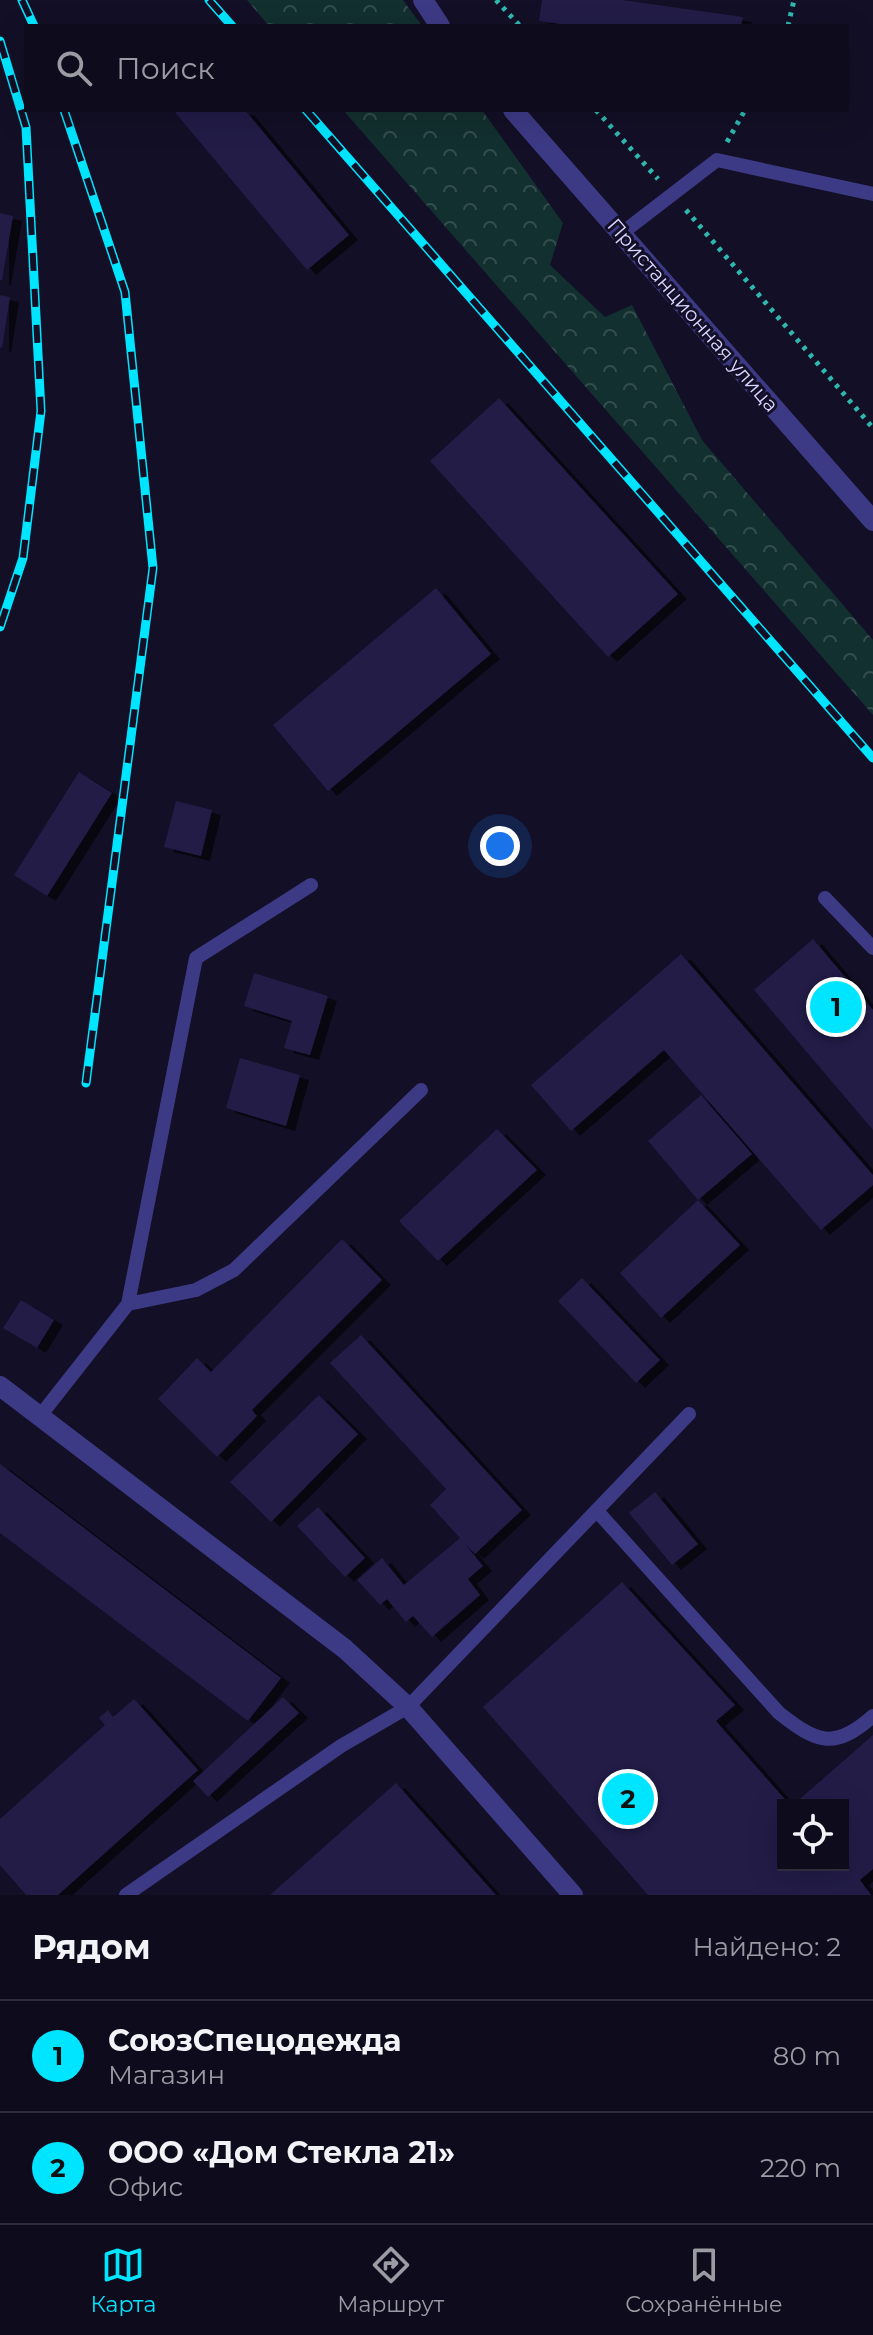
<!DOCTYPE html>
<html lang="ru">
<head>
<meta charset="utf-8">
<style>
  body { margin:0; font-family:Montserrat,sans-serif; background:#1c1929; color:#f1f3f6 }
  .controls { position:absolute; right:24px; bottom:24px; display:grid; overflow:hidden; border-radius:0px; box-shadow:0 8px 32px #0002 }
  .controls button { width:72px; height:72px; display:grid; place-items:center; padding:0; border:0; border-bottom:2px solid #2e2b3b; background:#0e0b1c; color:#f1f3f6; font:40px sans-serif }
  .you { position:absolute; left:500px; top:846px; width:28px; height:28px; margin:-20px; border:6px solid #fff; border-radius:50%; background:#1a73e8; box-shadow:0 0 0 12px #1a73e833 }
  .badge { display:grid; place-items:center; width:52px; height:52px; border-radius:50%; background:#00e5ff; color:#111; font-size:26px; font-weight:700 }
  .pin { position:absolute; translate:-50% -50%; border:4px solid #fff; box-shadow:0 2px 8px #0006 }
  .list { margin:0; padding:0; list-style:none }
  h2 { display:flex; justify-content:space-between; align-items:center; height:104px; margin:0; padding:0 32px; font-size:34px }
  h2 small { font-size:26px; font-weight:400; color:#9b9ba3 }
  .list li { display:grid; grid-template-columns:52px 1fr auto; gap:24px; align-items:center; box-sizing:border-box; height:112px; padding:0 32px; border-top:2px solid #2e2b3b }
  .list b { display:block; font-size:30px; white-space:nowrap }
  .list p { margin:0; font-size:26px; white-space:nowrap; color:#9b9ba3 }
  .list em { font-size:26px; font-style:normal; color:#9b9ba3 }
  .icon { flex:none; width:44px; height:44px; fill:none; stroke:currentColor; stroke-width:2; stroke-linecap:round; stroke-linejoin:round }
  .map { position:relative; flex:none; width:873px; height:1895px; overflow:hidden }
  .search { position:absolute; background:#0e0b1c; box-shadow:0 8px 32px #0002; left:24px; right:24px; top:24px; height:88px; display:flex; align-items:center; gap:20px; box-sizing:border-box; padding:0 28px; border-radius:0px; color:#9b9ba3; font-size:30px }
  .sheet { height:328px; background:#0e0b1c }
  nav { display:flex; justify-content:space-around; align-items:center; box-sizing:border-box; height:112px; border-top:2px solid #2e2b3b; background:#0e0b1c; font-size:22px; color:#9b9ba3 }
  nav a { display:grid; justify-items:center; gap:4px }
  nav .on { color:#00e5ff }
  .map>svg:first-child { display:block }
  .forest { fill:url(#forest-crowns) }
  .building { fill:#241b47; filter:url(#shadow) }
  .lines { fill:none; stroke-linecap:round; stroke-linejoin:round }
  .path { stroke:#2fb8b0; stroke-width:5; stroke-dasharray:4 6; stroke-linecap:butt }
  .service { stroke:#3d3a85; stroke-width:14 }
  .minor { stroke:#3d3a85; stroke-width:20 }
  .rail-casing { stroke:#00e5ff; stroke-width:9 }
  .rail { stroke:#130f26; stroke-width:6; stroke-dasharray:18; stroke-linecap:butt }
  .labels { text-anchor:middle; stroke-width:6; stroke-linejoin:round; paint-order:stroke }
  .street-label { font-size:20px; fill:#d9d4ff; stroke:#130f26 }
</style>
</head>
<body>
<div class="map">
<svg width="873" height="1895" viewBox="0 0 873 1895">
  <defs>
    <pattern id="forest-crowns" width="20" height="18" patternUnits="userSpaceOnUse" patternTransform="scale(2)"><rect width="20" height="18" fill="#12302f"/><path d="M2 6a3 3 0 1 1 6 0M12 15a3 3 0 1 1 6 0" fill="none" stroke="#344d4e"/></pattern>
    <filter id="shadow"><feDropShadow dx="9" dy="5" stdDeviation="0" flood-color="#0009"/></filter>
  </defs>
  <rect width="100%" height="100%" fill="#130f26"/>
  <path class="forest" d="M247,0H403L422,26H269Z
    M343,110H482L563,223L550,265L605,317L632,305L702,440L873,640V715Z"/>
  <path class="building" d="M542,0H622L743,17L741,26H575L539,21Z
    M173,110H245L349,235L307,270Z
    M0,213L13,216L2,280H0Z
    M0,295L10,297L2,348L0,347Z
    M499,398L678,594L608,657L430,461Z
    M436,588L491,654L328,791L273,725Z
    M79,772L112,793L47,896L14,875Z
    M176,801L212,810L201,856L164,847Z
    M813,939L873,1010V1130L754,990Z
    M681,954L873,1175V1185L821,1230L664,1050L571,1131L531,1085Z
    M254,973L328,996L310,1055L284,1048L292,1021L244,1006Z
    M240,1058L300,1075L286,1126L226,1108Z
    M701,1095L752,1154L698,1200L648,1141Z
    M497,1129L537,1170L438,1261L399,1221Z
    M698,1200L740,1245L661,1318L620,1273Z
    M342,1239L382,1280L252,1410L257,1416L217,1457L158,1399L197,1358L211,1372Z
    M582,1278L660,1360L636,1383L558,1301Z
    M21,1300L54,1320L37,1348L3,1328Z
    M361,1335L522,1510L475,1554L465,1544L483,1566L468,1579L480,1595L432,1637L413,1616L406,1622L387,1599L380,1605L357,1580L382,1558L404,1585L460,1538L430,1505L446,1489L330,1363Z
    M319,1395L358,1434L271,1522L230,1482Z
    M0,1464L281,1678L248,1721L0,1533Z
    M655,1492L698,1544L672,1565L629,1513Z
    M318,1507L365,1558L345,1577L297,1526Z
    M622,1582L735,1705L716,1721L790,1805H783V1865H843V1805H793L873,1735V1869L860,1880L871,1895H648L483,1707Z
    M283,1697L299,1713L208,1797L193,1781Z
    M134,1699L198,1770L58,1895H26L0,1865V1819L105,1725L99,1718L108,1710L113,1717Z
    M396,1783L496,1895H270Z"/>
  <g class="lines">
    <path class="path" d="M496,0L520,26
      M788,26L794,0
      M596,110L658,179
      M727,142L745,110
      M686,210L873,428"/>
    <path class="service" d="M622,233L717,160L873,194
      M825,898L873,948
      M128,1304L196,1290L234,1270L421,1090
      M40,1416L128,1304L196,958L311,885
      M597,1511L779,1713C816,1742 834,1751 873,1716
      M126,1895L341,1746L408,1707L689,1414"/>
    <path class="minor" d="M423,0L440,26
      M513,110L873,521
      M0,1386L345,1649L408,1707L573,1895"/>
    <g class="rail-casing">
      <path id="rail" d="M22,0L34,26
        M209,0L232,26
        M0,41L26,127L41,411L23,558L0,627
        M64,110L125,292L153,568L86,1083
        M306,110L873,758"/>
    </g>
    <use href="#rail" class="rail"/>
  </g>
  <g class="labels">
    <g class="street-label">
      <text transform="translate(693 315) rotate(49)" y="7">Пристанционная улица</text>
    </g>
  </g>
</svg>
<div class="controls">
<button><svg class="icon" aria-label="locate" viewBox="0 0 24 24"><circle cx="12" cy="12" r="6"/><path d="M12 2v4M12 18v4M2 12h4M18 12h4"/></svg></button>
</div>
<div class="you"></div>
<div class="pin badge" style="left:836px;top:1007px">1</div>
<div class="pin badge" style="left:628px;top:1799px">2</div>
<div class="search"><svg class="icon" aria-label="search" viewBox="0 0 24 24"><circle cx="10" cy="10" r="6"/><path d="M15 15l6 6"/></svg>Поиск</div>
</div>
<section class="sheet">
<h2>Рядом<small>Найдено: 2</small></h2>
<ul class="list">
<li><span class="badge">1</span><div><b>СоюзСпецодежда</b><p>Магазин</p></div><em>80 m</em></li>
<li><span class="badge">2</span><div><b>ООО «Дом Стекла 21»</b><p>Офис</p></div><em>220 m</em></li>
</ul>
</section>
<nav>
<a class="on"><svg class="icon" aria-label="map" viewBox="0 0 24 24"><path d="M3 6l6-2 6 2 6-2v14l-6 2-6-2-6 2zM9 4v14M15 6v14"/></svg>Карта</a>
<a><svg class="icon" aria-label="directions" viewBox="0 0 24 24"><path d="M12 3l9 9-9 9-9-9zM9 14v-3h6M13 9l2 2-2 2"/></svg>Маршрут</a>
<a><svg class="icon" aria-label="saved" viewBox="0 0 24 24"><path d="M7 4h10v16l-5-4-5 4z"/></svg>Сохранённые</a>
</nav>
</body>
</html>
